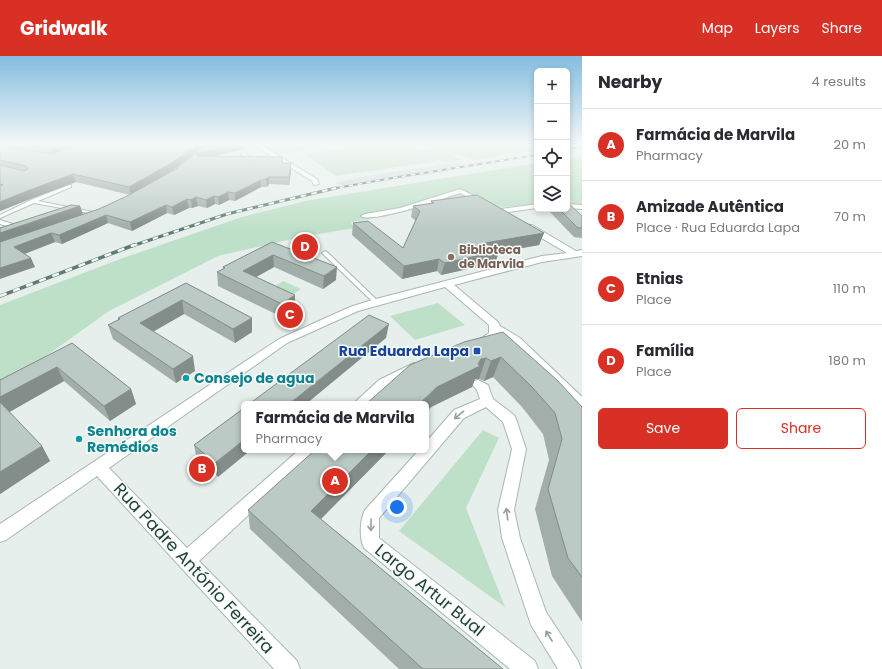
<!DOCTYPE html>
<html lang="en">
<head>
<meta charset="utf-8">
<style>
  body { margin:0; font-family:Poppins,sans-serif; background:#f2f2f3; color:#2b2b33 }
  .controls { position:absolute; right:12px; top:12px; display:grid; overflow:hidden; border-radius:6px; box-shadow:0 2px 6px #0003 }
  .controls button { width:36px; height:36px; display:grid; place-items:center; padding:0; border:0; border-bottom:1px solid #e1e1e2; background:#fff; color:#2b2b33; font:20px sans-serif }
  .you { position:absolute; left:397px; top:451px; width:14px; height:14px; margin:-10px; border:3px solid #fff; border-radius:50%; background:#1a73e8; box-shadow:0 0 0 6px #1a73e833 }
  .badge { display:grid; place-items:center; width:26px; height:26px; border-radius:50%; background:#d93025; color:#fff; font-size:13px; font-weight:700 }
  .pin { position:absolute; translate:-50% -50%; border:2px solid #fff; box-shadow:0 1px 4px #0006 }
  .popup { position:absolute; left:241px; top:345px; width:188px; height:52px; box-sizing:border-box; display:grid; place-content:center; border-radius:6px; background:#fff; filter:drop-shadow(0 1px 3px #0005); font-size:13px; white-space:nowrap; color:#7c7c81 }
  .popup b { font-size:15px; color:#2b2b33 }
  .popup::after { content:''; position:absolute; left:50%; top:100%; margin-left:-8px; border:8px solid transparent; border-top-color:#fff }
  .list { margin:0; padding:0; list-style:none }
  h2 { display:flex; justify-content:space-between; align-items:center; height:52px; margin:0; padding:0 16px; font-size:17px }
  h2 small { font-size:13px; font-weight:400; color:#7c7c81 }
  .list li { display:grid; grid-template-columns:26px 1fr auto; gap:12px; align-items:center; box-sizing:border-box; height:72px; padding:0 16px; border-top:1px solid #e1e1e2 }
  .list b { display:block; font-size:15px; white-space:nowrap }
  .list p { margin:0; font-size:13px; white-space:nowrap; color:#7c7c81 }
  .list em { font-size:13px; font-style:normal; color:#7c7c81 }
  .actions { display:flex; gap:8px; padding:12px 16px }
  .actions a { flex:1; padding:9px 0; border:1px solid #d93025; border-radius:6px; text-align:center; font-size:14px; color:#d93025 }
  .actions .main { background:#d93025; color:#fff }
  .icon { flex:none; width:22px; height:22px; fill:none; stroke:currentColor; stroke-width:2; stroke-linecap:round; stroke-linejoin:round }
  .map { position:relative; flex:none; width:582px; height:613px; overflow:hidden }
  header { display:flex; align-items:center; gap:24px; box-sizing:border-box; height:56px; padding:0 20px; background:#d93025; color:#fff }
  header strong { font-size:19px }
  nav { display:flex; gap:22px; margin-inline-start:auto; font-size:14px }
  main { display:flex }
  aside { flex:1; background:#fff }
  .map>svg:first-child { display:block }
  .built { fill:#d4dfda }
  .green { fill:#bfe0c8 }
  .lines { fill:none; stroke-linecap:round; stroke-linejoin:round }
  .lane-casing { stroke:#a8b8b2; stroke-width:2 }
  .street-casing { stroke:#a8b8b2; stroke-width:2 }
  .lane { fill:#fff; fill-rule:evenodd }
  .street { fill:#fff; fill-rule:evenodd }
  .rail-far2-casing { stroke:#5f7d75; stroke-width:2 }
  .rail-far1-casing { stroke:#5f7d75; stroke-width:3 }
  .rail-casing { stroke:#5f7d75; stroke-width:3.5 }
  .rail-far2 { stroke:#f7fbf9; stroke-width:1.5; stroke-dasharray:4.5; stroke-linecap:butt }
  .rail-far1 { stroke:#f7fbf9; stroke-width:2; stroke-dasharray:5.5; stroke-linecap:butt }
  .rail { stroke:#f7fbf9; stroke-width:2.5; stroke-dasharray:7; stroke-linecap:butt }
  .wall { fill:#a1aea9; fill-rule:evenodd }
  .shaded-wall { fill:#838d89 }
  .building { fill:#bbcac4; stroke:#838d89 }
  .oneway { stroke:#92a09c }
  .education-dot { fill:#8d6e63; stroke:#f7fbf9; stroke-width:1.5 }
  .transit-dot { fill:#1a4fb4; stroke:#f7fbf9; stroke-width:1.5 }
  .culture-dot { fill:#0f9aa8; stroke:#f7fbf9; stroke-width:1.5 }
  .labels { text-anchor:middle; stroke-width:3; stroke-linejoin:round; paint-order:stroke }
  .far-education-label { font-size:12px; font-weight:bold; fill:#785e54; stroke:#f7fbf9; text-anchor:start }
  .transit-label { font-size:14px; font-weight:bold; fill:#164399; stroke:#f7fbf9; text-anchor:end }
  .culture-label { font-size:14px; font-weight:bold; fill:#0d838f; stroke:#f7fbf9; text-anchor:start }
  .near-street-label { font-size:17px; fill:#24423a; stroke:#f7fbf9 }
</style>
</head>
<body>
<header>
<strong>Gridwalk</strong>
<nav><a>Map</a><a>Layers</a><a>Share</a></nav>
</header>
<main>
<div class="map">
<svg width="582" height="613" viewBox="0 0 582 613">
  <rect width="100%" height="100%" fill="#e6efeb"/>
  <path class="built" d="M458,106L464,109L451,111L456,114L345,131L336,127L361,121Z"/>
  <path class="green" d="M265,88H326L316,89L294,97L284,95L274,98L261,89Z
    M381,88H402L438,105L336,120L304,98Z
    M419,88H537V95L515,98L512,97L477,104L439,93L462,104L444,107L419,95L435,92Z
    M582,100V149H567V102Z
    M537,107V148L501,151L462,143L387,160L351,166L354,172L296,182L218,200L109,255L0,333V249L123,202L242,161L305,145Z
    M283,225L301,233L292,239L274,231Z
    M438,247L465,269L415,284L390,260Z
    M483,374L499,382L466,452L505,551L399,475Z"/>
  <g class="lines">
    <g class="lane-casing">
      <path id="lane" d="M242,96C256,103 256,106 272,97L275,98C261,109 254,107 241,98Z
        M69,129H71V131L38,145L98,157H100V159L34,147L0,162V159L31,144Z
        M0,164L22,171L23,172L20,174L0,168Z
        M325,195L327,196L378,245V247H374L323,198L322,197Z"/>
    </g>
    <g class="street-casing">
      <path id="street" d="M253,88H259L317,123L319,128L314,129L312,125Z
        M460,133L489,147L485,149L483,148L460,137C445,142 371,168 361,160L365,158L400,152Z
        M537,148V152L501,157L497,155L501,153Z
        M567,148L582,149V153L567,152Z
        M526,169H532L576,195L582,194V200L542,206L454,229L498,266L500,270L520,282L582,341V354L577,352L512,286L499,279C494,286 486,291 478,288L476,286L489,277V269L445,231L358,255L287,287L109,412L187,492L299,394H316L314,398L199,505L297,605L300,613H274L97,420L6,484L0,486V468L279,283L350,251L372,244L542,200L567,197L526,173Z
        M414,307L418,308L420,311L418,314L387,330L368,348H353L379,324Z
        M478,324L488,329L493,343L514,359L516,363L526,393L514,454L520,482L546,556L578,605L581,613H558L531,569L502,482L498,454L512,393L503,366L486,351L464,362L379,462V482L535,605L538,613H510L364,492C359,482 360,464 365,454L419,394H426V386L454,354L480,343L477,334L472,328L474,325Z"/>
    </g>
    <use href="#lane" class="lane"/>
    <use href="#street" class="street"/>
    <g class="rail-far2-casing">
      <path id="rail-far2" d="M567,93L582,91
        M331,133L398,121L537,99"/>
    </g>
    <g class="rail-far1-casing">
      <path id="rail-far1" d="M132,190L227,158L336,132"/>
    </g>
    <g class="rail-casing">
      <path id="rail" d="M0,240L134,189"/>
    </g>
    <use href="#rail-far2" class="rail-far2"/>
    <use href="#rail-far1" class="rail-far1"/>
    <use href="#rail" class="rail"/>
  </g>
  <path class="wall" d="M0,88H244L245,93L212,100L282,101L283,107L291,115L289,129L269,128L267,131H261L235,145L229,144L219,149L215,148L207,152L198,150L192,152H189L174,159L167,157L132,175L108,167L62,188L55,186L25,198L35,211L0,172L80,150L83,158L99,153L130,139L76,126L30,143L0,155V90L52,98L0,90ZM200,94L176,113L173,114L198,95Z
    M431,145L544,177L539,189L499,196L495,207L441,219L437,215L402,223L352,179L353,167L403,192L416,165L411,161L413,150L431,148Z
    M549,153H567L582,160V182L574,181L548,154Z
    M272,186L336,224L323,233L274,211L256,221L295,239V252L282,261L218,230L217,216L223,213V211Z
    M186,227L252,262V276L235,287L184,258L153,275L195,315L176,327L113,283L108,269L118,264V262Z
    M503,276L582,351V566L552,520L535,453L549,404L543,378L522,351L493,321L484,325L479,323H475L472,331L431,351L426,356V348Z
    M72,287L131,333L136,348L110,365L64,325L9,356L42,390L50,405L0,438V324Z
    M244,352L218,421L197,404L194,389Z
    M389,394L321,463L503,613H399L250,473L248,454Z"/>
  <path class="shaded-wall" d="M63,88H85L53,98L51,92Z
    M197,88H231L198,95L171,116L131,139L129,131Z
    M238,88H244L245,93L198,104L197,97Z
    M291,107V115L289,129V121Z
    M73,118L76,126L30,143L0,155V146L27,135Z
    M269,121V128L267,131L266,123Z
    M261,124V131L235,145V137Z
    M228,136L229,144L219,149L218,141Z
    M214,140L215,148L207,152L206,144Z
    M196,141L198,150L192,152L191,144Z
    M187,143L189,152L174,159L172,151Z
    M166,149L167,157L132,175L130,166Z
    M80,150L83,159L0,187V177Z
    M106,159L108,167L62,188L59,179Z
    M51,177L55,186L18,200L14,191Z
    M544,177L539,189L499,196L495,207L441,219L445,207L485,187Z
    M273,199L274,211L244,228L243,215Z
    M31,202L35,211L0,223V212Z
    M439,203L437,215L402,223L404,210Z
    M337,211L336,224L323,233L324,220Z
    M295,239V252L282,261V248Z
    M182,244L184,258L144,281L140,267Z
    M252,262V276L235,287L233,273Z
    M389,268L386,282L306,348H289Z
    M193,300L195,315L176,327L173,313Z
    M501,301L493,321L484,325L491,305Z
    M486,302L479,323H475L472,331L431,351L426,356V348H419L437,331L478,308L481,303Z
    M57,311L64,325L6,358L0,348V341Z
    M131,333L136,348L110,365L104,350Z
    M244,384V394H251L218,421L215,407Z
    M42,390L50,405L0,438V416Z
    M372,394H389L310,474L311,455Z"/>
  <path class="building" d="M26,88H63L51,92Z
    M81,88H198L170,108L129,131L73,118L27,135L0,146V130L3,129L0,128V109L24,115L28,113L26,110L0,104V90L51,98Z
    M222,88H238L197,97V100L282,101V107H291L289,121H269L266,123L261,124L235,137L228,136L218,141L214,140L206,144L196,141L191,144L187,143L172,151L166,149L130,166L106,159L59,179L51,177L14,191L31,202L0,212V186L99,153L127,140L176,113L202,92Z
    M477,139L544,177L485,187L499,195L445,207L439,203L404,210L353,167L368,165L403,192L420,155L413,150L434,147L431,145Z
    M567,146L582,160V172H578L559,153H567Z
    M71,149L80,150L0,177V172Z
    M272,186L337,211L324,220L273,199L243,215L295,239L282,248L217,216L225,212L223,211Z
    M186,227L252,262L233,273L182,244L140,267L193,300L173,313L108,269L120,263L118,262Z
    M369,259L389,268L289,348H249Z
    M503,276L557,324L582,351V521L568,502L548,433L562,383L555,357L532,331L501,301L491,305L486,302L481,303L478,308L480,310L437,331L419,348H366L410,309L464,286Z
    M72,287L131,333L104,350L57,311L0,341V324Z
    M0,346L42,390L0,416Z
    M244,352V384L215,407L194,389Z
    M315,394H372L311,455L503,613H423L248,454Z"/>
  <defs><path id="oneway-shaft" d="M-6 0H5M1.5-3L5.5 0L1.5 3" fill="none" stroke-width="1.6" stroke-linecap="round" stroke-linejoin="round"/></defs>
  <g class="oneway">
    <use href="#oneway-shaft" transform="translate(459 359) rotate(141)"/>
    <use href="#oneway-shaft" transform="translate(507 458) rotate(-97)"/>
    <use href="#oneway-shaft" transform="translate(371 469) rotate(91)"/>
    <use href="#oneway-shaft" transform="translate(549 580) rotate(-122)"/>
  </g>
  <linearGradient id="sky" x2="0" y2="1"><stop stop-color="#84bce0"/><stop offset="0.51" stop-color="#f4f8f6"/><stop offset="1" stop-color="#f4f8f6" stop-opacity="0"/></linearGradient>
  <rect width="582" height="173" fill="url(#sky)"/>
  <circle class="education-dot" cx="451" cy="201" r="4"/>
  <rect class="transit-dot" x="473" y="291" width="8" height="8" rx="2"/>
  <g class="culture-dot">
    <circle cx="186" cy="322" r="4"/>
    <circle cx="79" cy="383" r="4"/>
  </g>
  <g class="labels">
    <g class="far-education-label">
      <text x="459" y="198">Biblioteca<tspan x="459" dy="14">de Marvila</tspan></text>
    </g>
    <g class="transit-label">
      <text x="469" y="300">Rua Eduarda Lapa</text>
    </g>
    <g class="culture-label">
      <text x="194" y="327">Consejo de agua</text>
      <text x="87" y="380">Senhora dos<tspan x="87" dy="16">Remédios</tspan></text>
    </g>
    <g class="near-street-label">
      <text transform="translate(194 512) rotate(47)" y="6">Rua Padre António Ferreira</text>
      <text transform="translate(430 534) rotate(39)" y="6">Largo Artur Bual</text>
    </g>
  </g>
</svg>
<div class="controls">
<button>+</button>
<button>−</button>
<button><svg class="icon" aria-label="locate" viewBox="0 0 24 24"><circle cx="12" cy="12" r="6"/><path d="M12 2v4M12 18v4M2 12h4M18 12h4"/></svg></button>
<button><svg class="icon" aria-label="layers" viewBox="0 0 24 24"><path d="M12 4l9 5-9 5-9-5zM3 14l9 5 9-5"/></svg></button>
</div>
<div class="you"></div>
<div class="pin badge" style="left:335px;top:425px">A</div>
<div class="popup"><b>Farmácia de Marvila</b>Pharmacy</div>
<div class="pin badge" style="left:202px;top:413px">B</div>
<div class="pin badge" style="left:290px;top:259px">C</div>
<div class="pin badge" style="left:305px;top:191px">D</div>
</div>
<aside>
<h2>Nearby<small>4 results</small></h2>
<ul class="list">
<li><span class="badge">A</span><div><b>Farmácia de Marvila</b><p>Pharmacy</p></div><em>20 m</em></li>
<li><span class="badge">B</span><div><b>Amizade Autêntica</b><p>Place · Rua Eduarda Lapa</p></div><em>70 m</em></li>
<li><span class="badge">C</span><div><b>Etnias</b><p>Place</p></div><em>110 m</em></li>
<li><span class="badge">D</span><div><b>Família</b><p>Place</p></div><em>180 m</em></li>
</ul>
<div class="actions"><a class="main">Save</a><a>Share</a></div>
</aside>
</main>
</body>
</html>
